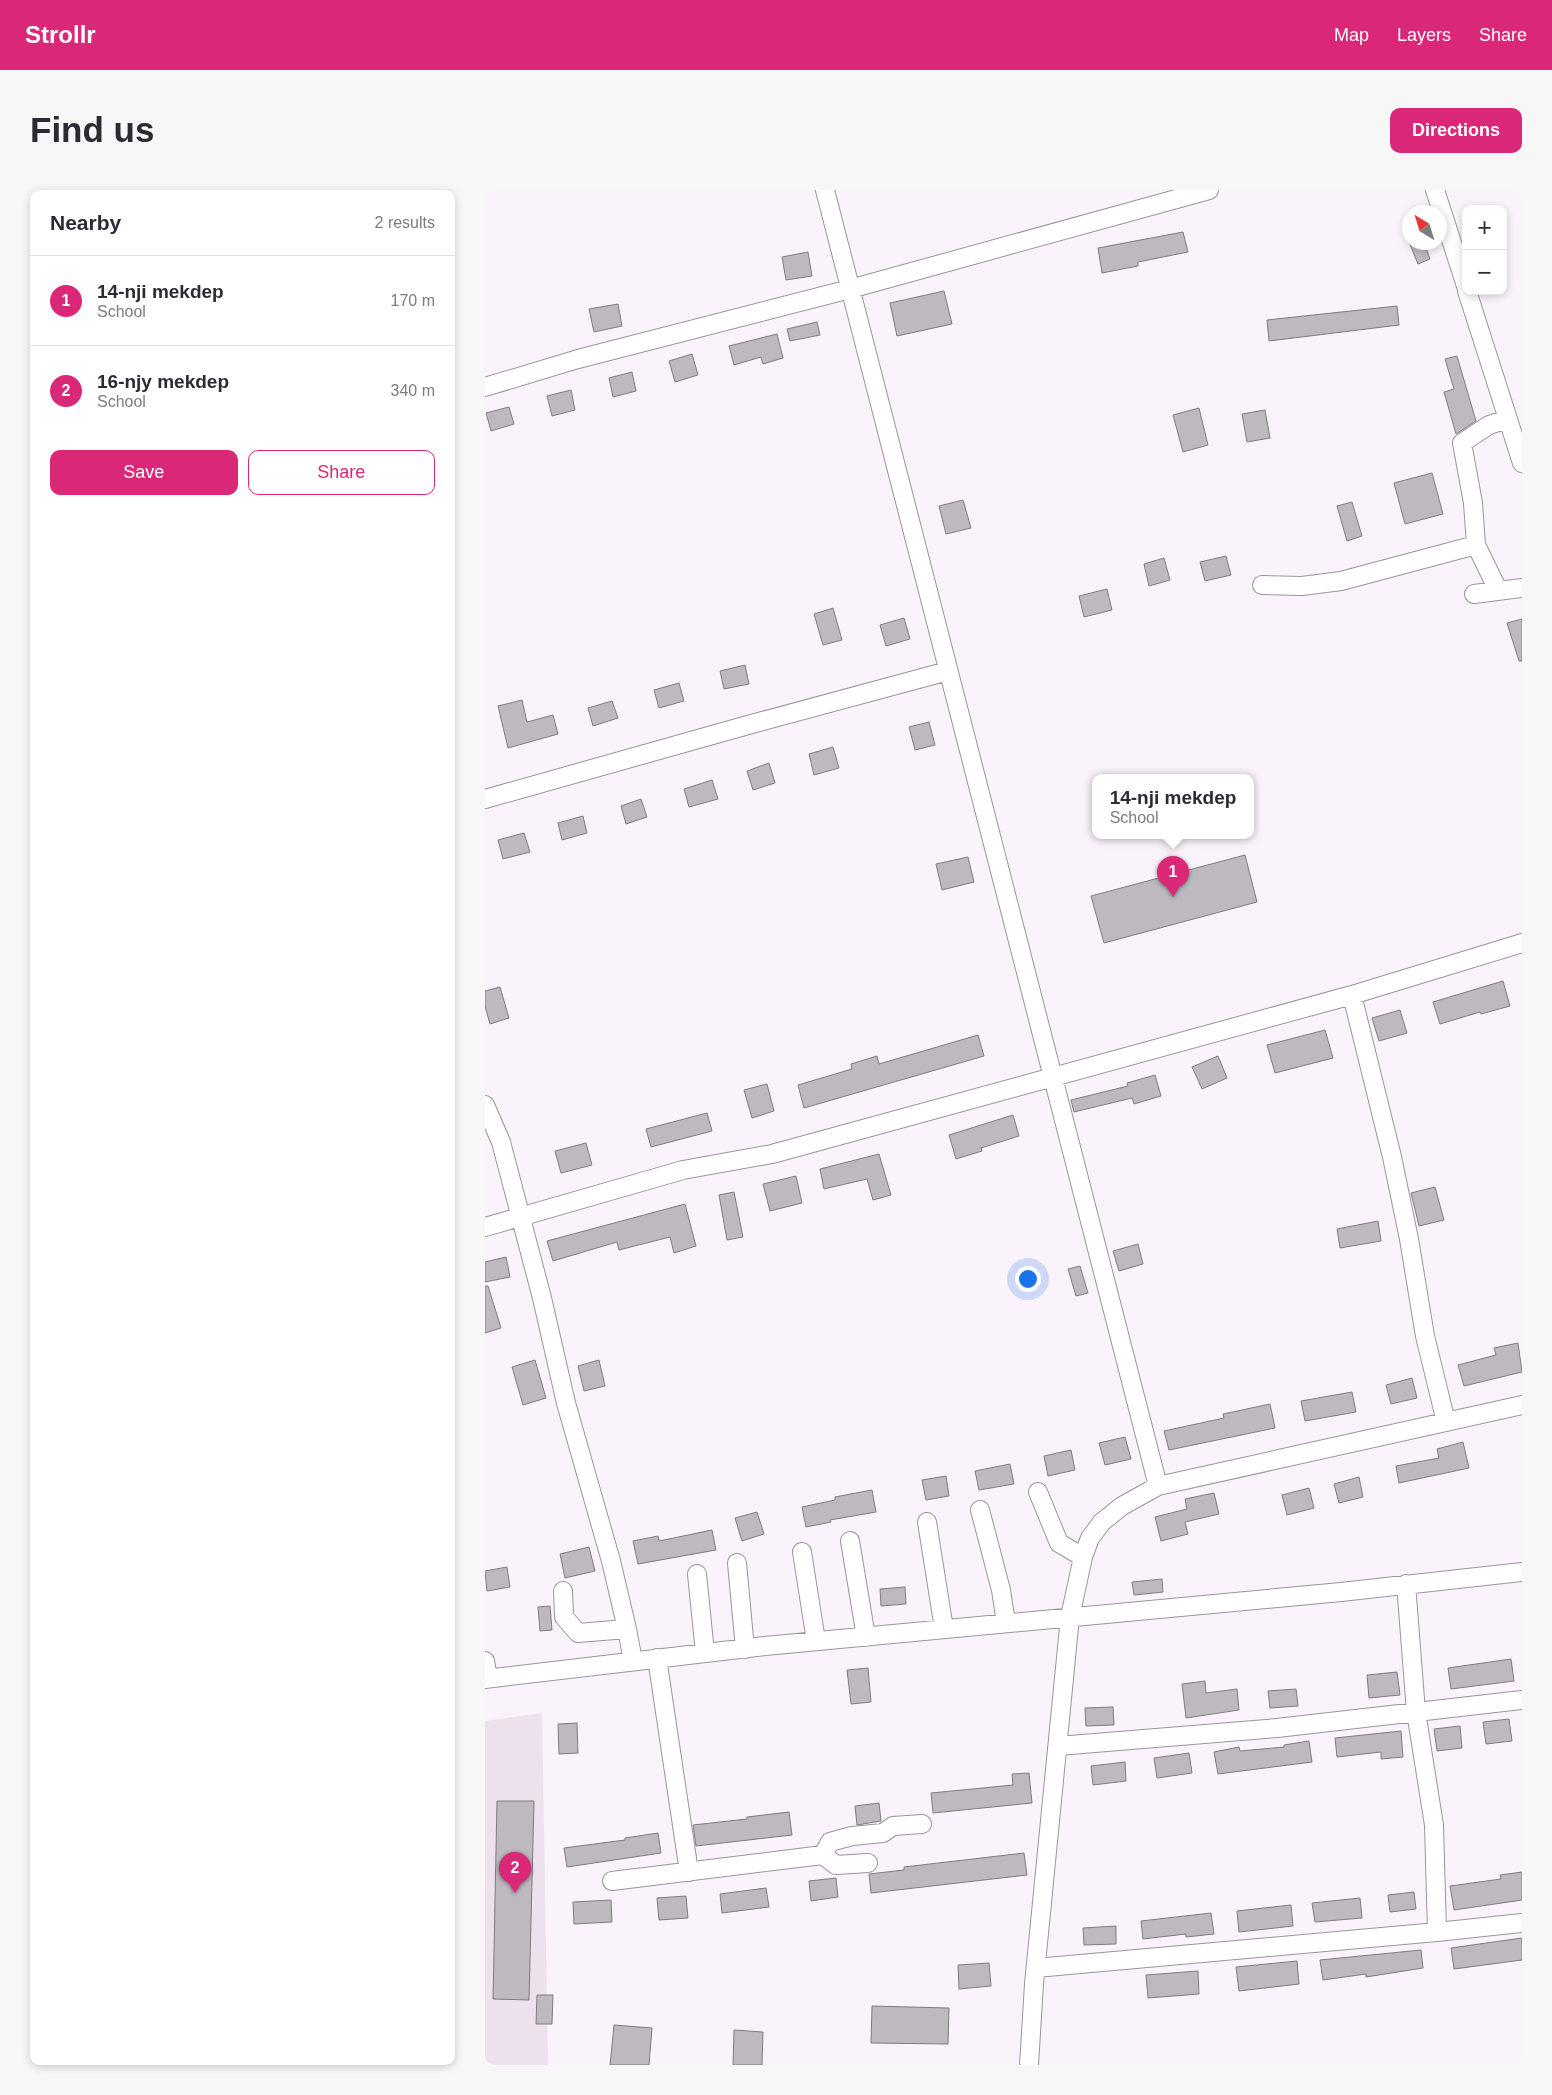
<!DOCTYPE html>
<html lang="en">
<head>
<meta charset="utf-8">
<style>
  body { margin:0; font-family:Helvetica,sans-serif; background:#f7f7f7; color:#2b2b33 }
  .controls { position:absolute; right:15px; top:15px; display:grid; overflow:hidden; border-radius:10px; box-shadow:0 2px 8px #0003 }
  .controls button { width:45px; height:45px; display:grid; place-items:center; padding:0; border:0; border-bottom:1px solid #e1e1e2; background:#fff; color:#2b2b33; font:25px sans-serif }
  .compass { position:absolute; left:917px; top:15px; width:45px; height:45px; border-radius:50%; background:#fff; box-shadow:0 2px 8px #0003; rotate:322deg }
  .you { position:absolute; left:542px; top:1088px; width:18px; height:18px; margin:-12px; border:4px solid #fff; border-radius:50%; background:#1a73e8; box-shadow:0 0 0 8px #1a73e833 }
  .badge { display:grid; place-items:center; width:32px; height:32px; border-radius:50%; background:#db2777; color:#fff; font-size:16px; font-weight:700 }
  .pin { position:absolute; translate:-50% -41px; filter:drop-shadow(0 1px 2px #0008) }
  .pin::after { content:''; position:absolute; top:26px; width:18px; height:15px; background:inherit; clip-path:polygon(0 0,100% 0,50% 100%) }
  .popup { position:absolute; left:607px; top:584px; width:162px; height:65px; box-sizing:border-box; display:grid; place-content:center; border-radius:10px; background:#fff; filter:drop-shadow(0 1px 4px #0005); font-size:16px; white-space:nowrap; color:#7c7c81 }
  .popup b { font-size:19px; color:#2b2b33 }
  .popup::after { content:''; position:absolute; left:50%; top:100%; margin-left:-10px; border:10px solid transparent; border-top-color:#fff }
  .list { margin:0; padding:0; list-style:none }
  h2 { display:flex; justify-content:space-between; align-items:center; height:65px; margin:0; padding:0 20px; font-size:21px }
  h2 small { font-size:16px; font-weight:400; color:#7c7c81 }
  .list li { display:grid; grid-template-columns:32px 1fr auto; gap:15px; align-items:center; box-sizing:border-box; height:90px; padding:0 20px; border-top:1px solid #e1e1e2 }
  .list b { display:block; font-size:19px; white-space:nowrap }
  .list p { margin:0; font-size:16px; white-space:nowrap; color:#7c7c81 }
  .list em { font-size:16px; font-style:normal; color:#7c7c81 }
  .actions { display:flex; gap:10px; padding:15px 20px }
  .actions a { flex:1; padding:11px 0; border:1px solid #db2777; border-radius:10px; text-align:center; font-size:18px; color:#db2777 }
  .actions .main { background:#db2777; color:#fff }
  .map { position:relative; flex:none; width:1037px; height:1875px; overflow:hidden; border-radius:10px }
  header { display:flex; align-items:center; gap:30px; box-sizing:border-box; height:70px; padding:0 25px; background:#db2777; color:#fff }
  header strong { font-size:24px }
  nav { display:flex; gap:28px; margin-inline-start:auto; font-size:18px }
  .intro { display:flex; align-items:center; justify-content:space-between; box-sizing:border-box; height:120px; padding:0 30px }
  h1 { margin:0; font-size:35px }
  .button { padding:12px 22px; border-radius:10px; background:#db2777; color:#fff; font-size:18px; font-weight:700 }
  main { display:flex; gap:30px; padding:0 30px }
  aside { flex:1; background:#fff; border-radius:10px; box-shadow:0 2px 8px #0003 }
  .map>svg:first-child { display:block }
  .built { fill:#ede1ee }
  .building { fill:#beb8bf; stroke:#807b81 }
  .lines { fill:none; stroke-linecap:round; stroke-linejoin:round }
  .minor-casing { stroke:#9a949b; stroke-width:20 }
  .minor { stroke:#fff; stroke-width:18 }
</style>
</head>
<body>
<header>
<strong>Strollr</strong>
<nav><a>Map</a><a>Layers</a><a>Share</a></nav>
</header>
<div class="intro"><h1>Find us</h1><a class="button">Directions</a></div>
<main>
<aside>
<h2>Nearby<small>2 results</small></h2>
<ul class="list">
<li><span class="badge">1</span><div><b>14-nji mekdep</b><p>School</p></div><em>170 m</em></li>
<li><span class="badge">2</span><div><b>16-njy mekdep</b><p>School</p></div><em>340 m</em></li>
</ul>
<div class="actions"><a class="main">Save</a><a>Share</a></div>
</aside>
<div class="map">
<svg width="1037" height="1875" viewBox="0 0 1037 1875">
  <rect width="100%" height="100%" fill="#faf3fb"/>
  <path class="built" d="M57,1523L63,1875H0V1531Z"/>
  <path class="building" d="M698,42L703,62L653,72V76L617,83L613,58Z
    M924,52H939L945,69L933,74Z
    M323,62L327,86L301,90L297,67Z
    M459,101L467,134L412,146L405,113Z
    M133,114L137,136L109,142L104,119Z
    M912,116L914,135L784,151L782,130Z
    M332,132L335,145L305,151L302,139Z
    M292,144L298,168L278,174L276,167L249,175L244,156Z
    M207,164L213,185L190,192L184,171Z
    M972,166L991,231L971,244L959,202L969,199L960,169Z
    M147,182L151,201L128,207L124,188Z
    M86,200L90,220L67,226L62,206Z
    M24,217L29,234L6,241L1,223Z
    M714,218L723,255L698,262L688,225Z
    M780,220L785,248L762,252L757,224Z
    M947,283L958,324L920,334L909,293Z
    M478,310L486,338L461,344L454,316Z
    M867,312L877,346L862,351L852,316Z
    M741,366L746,385L720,391L715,372Z
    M679,368L685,390L664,396L659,374Z
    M622,399L627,420L599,427L594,406Z
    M348,418L357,450L338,455L329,424Z
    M419,428L425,449L401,456L395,435Z
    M1037,429V471H1034L1022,433Z
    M260,475L264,494L239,499L235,481Z
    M194,493L199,511L174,518L169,500Z
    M37,510L42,532L68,525L73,544L23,558L13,516Z
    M127,511L133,528L108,536L103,518Z
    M444,532L450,555L430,560L424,537Z
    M348,557L354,578L329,585L324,564Z
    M284,573L290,593L268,600L262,581Z
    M227,590L233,609L204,617L199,599Z
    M156,609L162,627L141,634L136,616Z
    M98,626L102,643L77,650L73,633Z
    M39,643L45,662L18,669L13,650Z
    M760,665L772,712L619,753L606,706Z
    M483,667L489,692L457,700L451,674Z
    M1018,791L1025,816L996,824L995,822L955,834L948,812Z
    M15,797L24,828L5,834L0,816V801Z
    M915,820L922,843L894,851L887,828Z
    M840,840L848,868L790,883L782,855Z
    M493,845L499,866L319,918L313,895L367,879L366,874L392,866L394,874Z
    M733,866L742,888L717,899L707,877Z
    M670,885L676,906L649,914L647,908L589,922L586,910L643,896L642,893Z
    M282,894L289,921L267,928L259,900Z
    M222,923L227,941L166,957L161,939Z
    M528,925L534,946L496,958L497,961L471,969L464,945Z
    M101,953L107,975L76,983L70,961Z
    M394,964L406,1005L388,1010L382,989L339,999L335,979Z
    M311,986L317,1013L285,1021L278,994Z
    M950,997L959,1030L934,1036L926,1003Z
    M249,1002L258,1047L242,1050L234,1005Z
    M200,1014L211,1056L189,1063L185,1047L134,1060L132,1052L68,1071L62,1051Z
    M893,1031L896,1051L855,1058L852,1039Z
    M653,1054L658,1074L634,1081L628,1061Z
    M21,1067L25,1087L0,1092V1072Z
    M595,1076L603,1103L591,1106L583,1079Z
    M0,1096H3L16,1138L0,1143Z
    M1033,1153L1037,1182L979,1196L973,1175L1011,1165L1009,1158Z
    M50,1170L61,1208L38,1215L27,1177Z
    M114,1170L120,1196L99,1201L93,1176Z
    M927,1188L932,1208L906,1214L901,1195Z
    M867,1202L871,1222L820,1231L816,1211Z
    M785,1214L790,1238L684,1260L679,1241L739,1228L738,1224Z
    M640,1247L646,1269L620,1275L614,1253Z
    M978,1252L984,1278L914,1293L911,1276L954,1268L952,1259Z
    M586,1260L590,1280L563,1286L559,1266Z
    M525,1274L529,1294L494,1300L490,1281Z
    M461,1286L464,1306L441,1310L437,1290Z
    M874,1287L878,1307L854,1313L849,1294Z
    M824,1298L829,1318L802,1325L797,1305Z
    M387,1300L391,1322L345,1330L346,1332L321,1337L317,1317L350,1310V1307Z
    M729,1303L734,1324L700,1332L703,1344L676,1351L670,1327L702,1319L700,1309Z
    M272,1322L279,1344L257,1351L250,1328Z
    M227,1340L231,1360L153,1374L148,1351L173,1346L174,1351Z
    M104,1357L110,1381L80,1388L75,1364Z
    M22,1377L25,1397L2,1401L0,1381Z
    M677,1389L678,1402L649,1405L647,1392Z
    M420,1397L421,1414L396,1416L395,1399Z
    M65,1416L67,1440L55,1441L53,1417Z
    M1026,1469L1029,1491L966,1499L963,1478Z
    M383,1478L386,1512L366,1514L362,1480Z
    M912,1482L915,1505L884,1508L882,1485Z
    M720,1491L721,1503L752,1499L754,1520L701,1528L697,1494Z
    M811,1499L813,1516L785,1518L783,1501Z
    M628,1517L629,1535L601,1536L600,1518Z
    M1024,1529L1027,1551L1001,1554L998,1532Z
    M92,1533L93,1563L74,1564L73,1534Z
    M975,1536L977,1558L952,1561L949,1539Z
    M916,1541L918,1567L896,1569V1562L852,1567L850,1548Z
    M824,1551L827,1572L733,1584L729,1562L754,1557L755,1561L799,1557V1555Z
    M704,1563L707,1583L672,1588L669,1568Z
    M640,1572L641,1591L608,1595L606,1576Z
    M544,1583L547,1613L448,1623L446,1603L528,1595L527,1584Z
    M12,1611H49L44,1810L8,1809Z
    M394,1613L396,1631L372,1635L370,1616Z
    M304,1622L307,1645L211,1656L208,1635L262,1629V1627Z
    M173,1643L176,1663L82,1677L79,1658L140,1650V1648Z
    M539,1663L542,1685L386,1703L384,1684L419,1680V1677Z
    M1037,1682V1710L969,1720L965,1696L1016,1689L1015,1685Z
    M351,1688L353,1707L326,1711L324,1691Z
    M281,1698L284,1717L237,1723L235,1704Z
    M929,1702L931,1719L905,1722L903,1705Z
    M201,1706L203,1728L174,1730L172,1708Z
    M875,1708L877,1728L830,1732L827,1713Z
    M126,1710L127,1732L89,1734L88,1712Z
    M806,1715L808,1736L754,1742L752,1721Z
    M726,1723L729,1744L701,1747V1744L658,1749L656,1731Z
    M631,1736V1754L599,1755L598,1738Z
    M1037,1748V1770L969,1779L966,1758Z
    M936,1760L938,1778L881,1787V1784L838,1790L835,1770Z
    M812,1771L814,1794L754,1801L751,1777Z
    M504,1773L506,1796L474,1799L473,1775Z
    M713,1781L714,1804L663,1808L661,1785Z
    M52,1805H68L67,1834H51Z
    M387,1816L464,1818L463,1854L386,1853Z
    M129,1835L167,1838L164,1875H125Z
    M249,1840L278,1842L277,1875H248Z"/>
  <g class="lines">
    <g class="minor-casing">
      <path id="minor" d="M340,0L673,1296
        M950,0L981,96
        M982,101L1037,273
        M0,197L93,169L365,99L724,0
        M991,355L988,313L977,253L1004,235L1023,229
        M777,395L817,396L856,391L991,355L1013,400
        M989,404L1037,398
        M0,609L263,535L463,481
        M867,805L907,967L924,1049L940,1146L961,1232
        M0,915L16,952L57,1108L81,1213L126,1371L142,1439L148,1471
        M0,1037L198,980L287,964L867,805L1037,753
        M553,1302L574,1353L598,1367
        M495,1320L516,1400L521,1433
        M442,1332L459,1439
        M365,1351L381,1447
        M317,1362L331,1451
        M252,1373L260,1459
        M212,1384L220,1463
        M921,1394L931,1522L949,1635L952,1742
        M78,1401L79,1427L93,1443L142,1439
        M172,1468L204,1682
        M0,1471L3,1488
        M0,1489L280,1456L856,1402L1037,1382
        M573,1556L792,1538L1037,1510
        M338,1665L345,1652L367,1646L398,1643L408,1636L437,1634
        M127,1691L338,1665L351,1675L383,1673
        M551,1778L952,1742L1037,1733
        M544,1875L549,1794L585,1427L598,1367L605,1348L617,1332L637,1316L673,1296L1037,1215"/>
    </g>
    <use href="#minor" class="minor"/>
  </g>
</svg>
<div class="controls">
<button>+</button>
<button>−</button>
</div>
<svg class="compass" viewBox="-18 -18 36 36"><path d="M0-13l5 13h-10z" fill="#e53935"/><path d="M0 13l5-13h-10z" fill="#7c7c81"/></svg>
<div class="you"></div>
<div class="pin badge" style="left:688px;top:707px">1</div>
<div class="popup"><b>14-nji mekdep</b>School</div>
<div class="pin badge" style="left:30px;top:1703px">2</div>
</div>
</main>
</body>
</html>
